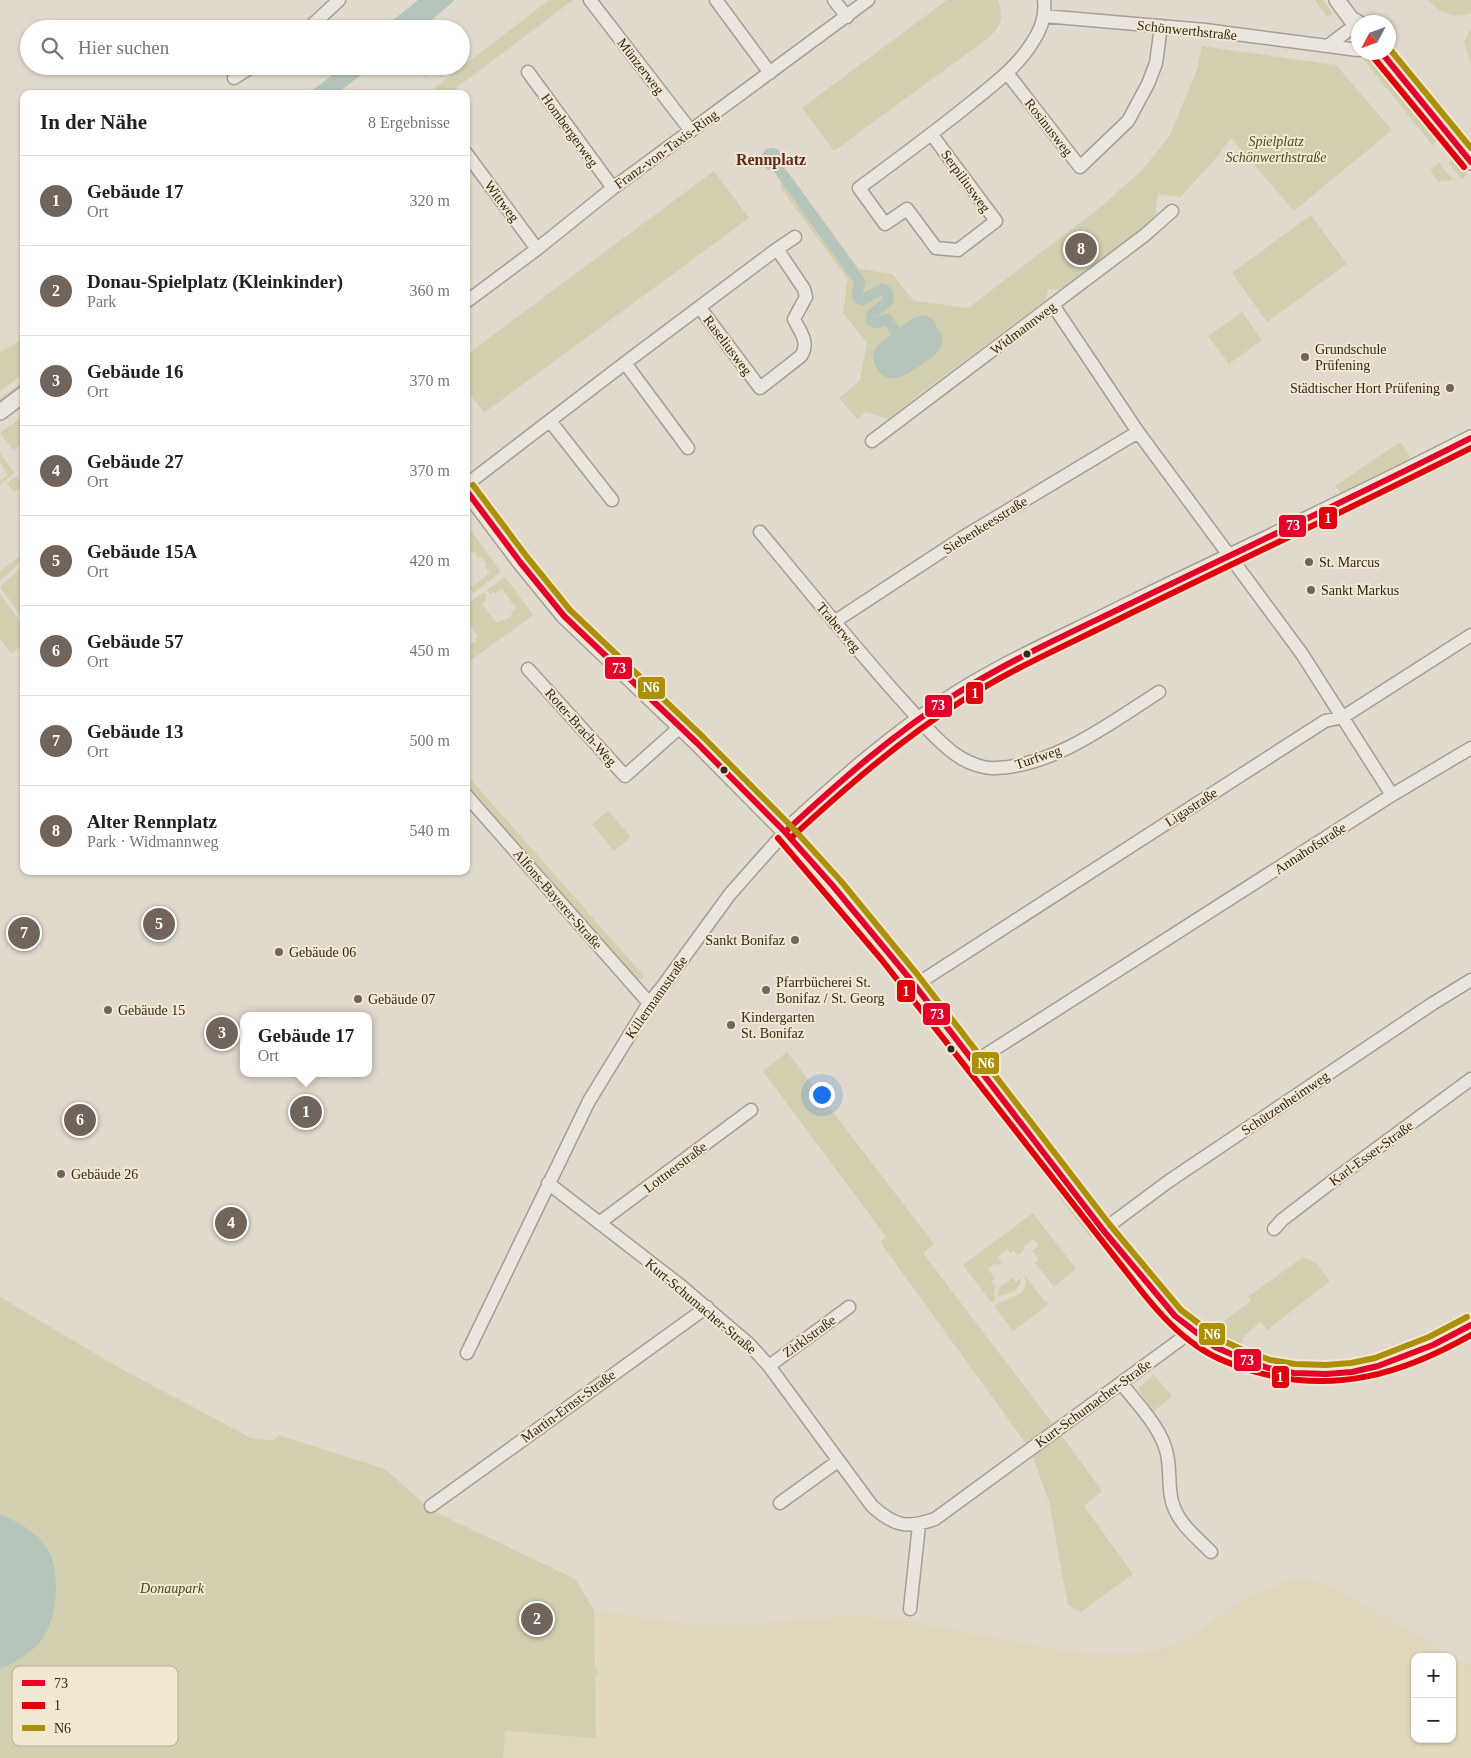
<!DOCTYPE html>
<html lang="de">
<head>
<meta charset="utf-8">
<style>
  body { margin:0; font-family:Georgia,serif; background:#f2f2f2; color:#222 }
  .controls { position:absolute; right:15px; bottom:15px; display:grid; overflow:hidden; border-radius:10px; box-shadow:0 1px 4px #0004 }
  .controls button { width:45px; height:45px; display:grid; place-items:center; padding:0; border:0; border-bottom:1px solid #e0e0e0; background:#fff; color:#222; font:25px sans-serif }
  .compass { position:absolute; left:1351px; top:15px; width:45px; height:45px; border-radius:50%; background:#fff; box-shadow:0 1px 4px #0004; rotate:229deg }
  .you { position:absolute; left:821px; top:1094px; width:18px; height:18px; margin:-12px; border:4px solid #fff; border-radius:50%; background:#1a73e8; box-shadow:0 0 0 8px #1a73e833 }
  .badge { display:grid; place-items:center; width:32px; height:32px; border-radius:50%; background:#71655b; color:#fff; font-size:16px; font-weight:700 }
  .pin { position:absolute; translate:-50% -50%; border:2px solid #fff; box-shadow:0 1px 5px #0006 }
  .popup { position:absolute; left:240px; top:1012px; width:132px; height:65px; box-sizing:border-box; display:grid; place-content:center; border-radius:10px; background:#fff; filter:drop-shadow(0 1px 4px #0005); font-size:16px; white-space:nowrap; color:#767676 }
  .popup b { font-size:19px; color:#222 }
  .popup::after { content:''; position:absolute; left:50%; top:100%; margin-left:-10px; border:10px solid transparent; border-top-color:#fff }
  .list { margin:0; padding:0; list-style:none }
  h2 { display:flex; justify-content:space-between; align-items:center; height:65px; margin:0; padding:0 20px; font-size:21px }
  h2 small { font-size:16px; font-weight:400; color:#767676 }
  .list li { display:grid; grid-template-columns:32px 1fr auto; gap:15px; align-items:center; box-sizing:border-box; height:90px; padding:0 20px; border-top:1px solid #e0e0e0 }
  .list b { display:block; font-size:19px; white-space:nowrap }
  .list p { margin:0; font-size:16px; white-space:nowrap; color:#767676 }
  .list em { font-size:16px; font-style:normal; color:#767676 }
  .icon { flex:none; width:28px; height:28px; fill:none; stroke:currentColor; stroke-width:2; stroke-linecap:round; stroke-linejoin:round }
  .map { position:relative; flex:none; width:1471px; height:1758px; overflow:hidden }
  .search { position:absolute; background:#fff; box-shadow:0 1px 4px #0004; left:20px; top:20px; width:450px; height:55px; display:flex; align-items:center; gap:12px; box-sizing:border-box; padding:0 18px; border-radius:28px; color:#767676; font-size:19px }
  .panel { position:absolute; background:#fff; box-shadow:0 1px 4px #0004; left:20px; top:90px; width:450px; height:785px; border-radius:10px }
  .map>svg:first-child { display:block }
  .farmland { fill:#e0d7bd; fill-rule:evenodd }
  .green { fill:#d1cfaf }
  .water { fill:#b6c5bb }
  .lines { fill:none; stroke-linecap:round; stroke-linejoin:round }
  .canal { stroke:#b6c5bb; stroke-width:11 }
  .minor-casing { stroke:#a69e95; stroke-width:15 }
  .tertiary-casing { stroke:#a69e95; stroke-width:18 }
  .minor { stroke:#eae5dd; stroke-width:12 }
  .tertiary { stroke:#eae5dd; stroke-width:15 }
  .bus-1-casing { stroke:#f2e7d1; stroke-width:10 }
  .bus-2-casing { stroke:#f2e7d1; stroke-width:10 }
  .bus-3-casing { stroke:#f2e7d1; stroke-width:10 }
  .bus-1 { stroke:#e4002b; stroke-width:6 }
  .bus-2 { stroke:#e0000d; stroke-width:6 }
  .bus-3 { stroke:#ad900a; stroke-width:6 }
  .poi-dot { fill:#71655b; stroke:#f2e7d1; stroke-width:2 }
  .bus-dot { fill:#34271e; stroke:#f2e7d1; stroke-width:2 }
  .labels { text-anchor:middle; stroke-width:4; stroke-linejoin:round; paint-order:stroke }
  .street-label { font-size:14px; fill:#34271e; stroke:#f2e7d1 }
  .park-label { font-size:14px; font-style:italic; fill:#464e26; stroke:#f2e7d1 }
  .poi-label { font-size:14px; fill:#34271e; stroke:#f2e7d1; text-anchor:start }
  .quarter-label { font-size:16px; font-weight:bold; fill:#5d2a21; stroke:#f2e7d1 }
  .key { fill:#f2e7d1; stroke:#b9ad9b; stroke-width:1 }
  .key-label { font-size:14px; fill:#34271e }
  .line-badge { stroke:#f2e7d1; stroke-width:2 }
  .badge-label { font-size:14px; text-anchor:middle; font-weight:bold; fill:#fff }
</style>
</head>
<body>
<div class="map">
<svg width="1471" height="1758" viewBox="0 0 1471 1758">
  <rect width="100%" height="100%" fill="#e1d9cc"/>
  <path class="farmland" d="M1297,1577L1335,1588L1471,1666V1758H503L504,1731L596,1737L594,1610L664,1621L687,1623L753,1624L831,1617H872L907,1621L1065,1651L1101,1655L1133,1654L1163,1649L1187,1639L1237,1603ZM1415,1657H1452V1739H1415Z"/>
  <path class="green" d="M549,0H573L448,94H435L432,90Z
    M947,0H998C1004,18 1001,26 988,38L834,151L802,108Z
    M1315,0H1323L1333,14L1327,17Z
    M1428,0H1471V13C1453,20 1441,13 1428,0Z
    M1471,29V64L1464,42Z
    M1202,46L1336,65L1392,130L1294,211L1231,138L1212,163L1180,197L1158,194L1155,218L1141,230L1062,290L1048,289L1046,300L925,390L888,419L866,412L857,419L839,398L860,380L867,343L843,313L847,283L848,280L781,188V181L788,176L793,179L859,269L892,274L914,301L968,308L1102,206L1143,169L1170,135L1197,70Z
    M1360,55H1366L1372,59L1438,140L1432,145Z
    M416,66H432L433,69L425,77Z
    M1454,158L1467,175L1462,179L1448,163Z
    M1439,163L1453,180L1438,182L1430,170Z
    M714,171L749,218L484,413L466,389V355Z
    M1311,215L1347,264L1267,322L1232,273Z
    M1242,312L1262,340L1229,364L1208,336Z
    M24,338V374L0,391V353Z
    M24,381V387L0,404V398Z
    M24,415V443L13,450L0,433Z
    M1400,442L1411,458L1341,493L1335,486Z
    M0,453L15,473L0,484V481L8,475L0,463Z
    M17,476L24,486V495L19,489L14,492L7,483Z
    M467,525L501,572L473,593L466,582L467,581L472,587L490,573L485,567L487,565L481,556L478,558L474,551L466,557Z
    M24,553V559L0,581V571Z
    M24,565V620L0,587Z
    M505,577L533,615L466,664V647L476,641L475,638L478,636L466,620V605L484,592L487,596L485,598L487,600L482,604L497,623L502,619L504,621L512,615L511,613L516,608L502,589L495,594L493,591L490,594L487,590Z
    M0,594L24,626V644L11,654L0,639Z
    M466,774L644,976L635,984L466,791Z
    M608,811L631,837L614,851L592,824Z
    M787,1052L934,1244L923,1253L1057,1429L1102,1491L1084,1506L1133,1574L1081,1612L1068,1605L1049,1502L1030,1449L880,1242L886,1237L763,1071Z
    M1061,1191L1095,1235L1091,1238L1057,1194Z
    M1033,1213L1076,1269L1054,1287L1035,1263L1039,1259L1032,1251L1039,1245L1033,1239L1024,1246L1025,1249L1018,1255L1014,1251L1011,1253L1007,1249L998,1257L1002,1262L998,1265L996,1263L988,1269L995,1278L991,1282L996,1287L994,1292L995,1299L991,1302L963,1265Z
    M1303,1257L1316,1263L1330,1281L1267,1330L1260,1322L1242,1338L1243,1341L1231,1350L1207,1334L1251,1301L1248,1297Z
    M1025,1276L1046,1303L1048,1302L1049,1304L1013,1331L994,1306C1007,1297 1030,1298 1025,1276Z
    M1013,1278L1016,1282L1021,1278C1021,1293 1008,1292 998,1297C996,1285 1006,1284 1013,1278Z
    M0,1297L116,1366L251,1438L273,1441L278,1435L385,1469L431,1510L575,1579L594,1610L595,1667L599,1673L595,1677L596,1738L505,1731L503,1758H0Z
    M1154,1375L1172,1396L1153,1412L1138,1388Z"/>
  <path class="water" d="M418,0H453L454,1L421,29H382Z
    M345,66H373L336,94H307Z
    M761 159a11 11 0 1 1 22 0a11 11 0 1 1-22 0Z
    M923,315C938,318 933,326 942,335C942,339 943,343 941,347C937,355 928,360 921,365C907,375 886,389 875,365C872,358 873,353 876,347L911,319Z
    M0,1514C16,1521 33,1530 44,1544C62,1565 58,1616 43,1638C33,1652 16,1662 0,1669Z"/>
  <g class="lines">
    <path class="canal" d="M778,168L860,282L857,293V296L862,300L882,289C888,291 889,296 888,301L872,314L871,320L877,323L887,319L895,331"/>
    <g class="minor-casing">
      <path id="minor" d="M590,0L691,131
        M716,0L770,73
        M834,0L847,17
        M1044,16L1205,30L1358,50
        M308,29L339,0
        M1329,45L1358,23
        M528,72L613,188
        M1007,73L1080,167L1128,121L1148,84L1156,63L1161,26
        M234,78L253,66
        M932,135L996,221L958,250L936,248L907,209L885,224L859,188C897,160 935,132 972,102C994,84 1017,67 1032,43C1041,30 1046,16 1044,0
        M466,153L537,249
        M466,302L537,249L613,188L868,0
        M1053,305L1138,432L1302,654L1392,795
        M700,308L760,388L801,356C810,342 800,332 794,319L806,297L804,289L777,249
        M625,363L688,448
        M550,421L612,500
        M872,441L1145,235L1172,211
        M466,485L625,363L777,249L795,237
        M760,532C806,587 851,643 899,697C917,716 938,744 961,758C971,764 985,769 996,768C1055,766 1112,722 1159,692
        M834,622L962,538L1138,432
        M528,669L625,776L680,727
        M466,795L649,1003
        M914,986L1325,721L1343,717L1471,635
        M973,1063L1392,795L1471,748
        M548,1183L681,1286L749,1344L769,1366L872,1506C894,1526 907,1529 935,1519L1192,1331
        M599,1223L751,1110
        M1274,1229L1282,1220L1334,1180L1471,1079
        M1103,1230L1169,1181L1432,1004L1471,980
        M467,1353L589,1101L649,1003L663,986L730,894L785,832
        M769,1366L849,1307
        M1121,1383C1136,1402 1158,1425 1165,1447C1171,1463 1168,1480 1171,1497C1175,1521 1195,1536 1211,1552
        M780,1503L838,1461
        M431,1506L707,1307
        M910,1609L919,1525"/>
    </g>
    <g class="tertiary-casing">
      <path id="tertiary" d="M1337,0L1351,19L1358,23
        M1381,52L1455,141L1471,162
        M0,412L24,394
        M466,490L520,562L564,616L697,743L785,832L833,886L910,979L1103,1230L1175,1316L1215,1347L1238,1357L1268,1368L1294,1373L1326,1374L1352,1372L1378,1366L1433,1345L1471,1325
        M785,832C838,783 894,733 956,694C1010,660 1069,635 1126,606C1241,550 1357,497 1471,438"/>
    </g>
    <use href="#minor" class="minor"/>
    <use href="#tertiary" class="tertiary"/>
    <g class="bus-1-casing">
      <path id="bus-1" d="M1381,52L1471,162
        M466,490L520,562L564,616L697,743L785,832L833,886L910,979L1103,1230L1175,1316L1215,1347L1238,1357L1268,1368L1294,1373L1326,1374L1352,1372L1378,1366L1433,1345L1471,1325
        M785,832C839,782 894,733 956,694C1015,657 1081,628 1144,597C1253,544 1363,493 1471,438"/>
    </g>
    <g class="bus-2-casing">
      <path id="bus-2" d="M1374,58L1464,167
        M778,838L881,959L1143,1293C1159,1313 1176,1332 1197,1346C1215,1359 1236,1366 1256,1372C1335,1394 1402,1374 1471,1335
        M791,838C844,789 899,741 960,702C1008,671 1060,648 1111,623C1231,564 1352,508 1471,448"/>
    </g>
    <g class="bus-3-casing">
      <path id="bus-3" d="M1388,47L1471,148
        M473,485L527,557L570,610L703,737L791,826L840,880L917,974L1110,1225L1181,1310L1219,1339L1241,1349L1270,1360L1295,1364L1326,1365L1351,1363L1375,1358L1429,1337L1467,1317"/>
    </g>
    <use href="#bus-1" class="bus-1"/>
    <use href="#bus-2" class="bus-2"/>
    <use href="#bus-3" class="bus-3"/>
  </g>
  <g class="poi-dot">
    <circle cx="1305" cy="357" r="5"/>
    <circle cx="1450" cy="388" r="5"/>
    <circle cx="1309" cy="562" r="5"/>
    <circle cx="1311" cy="590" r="5"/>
    <circle cx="795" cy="940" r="5"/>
    <circle cx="279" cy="952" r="5"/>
    <circle cx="766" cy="990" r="5"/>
    <circle cx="358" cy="999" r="5"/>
    <circle cx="108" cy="1010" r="5"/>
    <circle cx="731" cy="1025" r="5"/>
    <circle cx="61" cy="1174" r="5"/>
  </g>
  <g class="bus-dot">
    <circle cx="1027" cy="654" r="4.5"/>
    <circle cx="724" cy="770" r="4.5"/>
    <circle cx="951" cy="1049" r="4.5"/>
  </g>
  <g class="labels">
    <g class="street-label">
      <text transform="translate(1187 30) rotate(6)" y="5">Schönwerthstraße</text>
      <text transform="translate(641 66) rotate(52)" y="5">Münzerweg</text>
      <text transform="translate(1049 127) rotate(52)" y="5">Rosinusweg</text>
      <text transform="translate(570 130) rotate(54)" y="5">Hombergerweg</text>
      <text transform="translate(666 149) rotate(-36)" y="5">Franz-von-Taxis-Ring</text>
      <text transform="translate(966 181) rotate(54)" y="5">Serpiliusweg</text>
      <text transform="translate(502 201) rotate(53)" y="5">Wittweg</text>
      <text transform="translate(1023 328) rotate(-37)" y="5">Widmannweg</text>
      <text transform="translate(728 345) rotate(53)" y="5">Raseliusweg</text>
      <text transform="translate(985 525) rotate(-32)" y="5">Siebenkeesstraße</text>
      <text transform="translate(839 627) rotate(50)" y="5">Traberweg</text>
      <text transform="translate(581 727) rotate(48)" y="5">Roter-Brach-Weg</text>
      <text transform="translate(1038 757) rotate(-19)" y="5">Turfweg</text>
      <text transform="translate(1191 807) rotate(-33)" y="5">Ligastraße</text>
      <text transform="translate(1310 848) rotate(-33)" y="5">Annahofstraße</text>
      <text transform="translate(558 899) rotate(49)" y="5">Alfons-Bayerer-Straße</text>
      <text transform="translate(656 997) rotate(-55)" y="5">Killermannstraße</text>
      <text transform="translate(1285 1103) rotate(-34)" y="5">Schützenheimweg</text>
      <text transform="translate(1371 1153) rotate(-36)" y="5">Karl-Esser-Straße</text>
      <text transform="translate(675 1167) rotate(-37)" y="5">Lottnerstraße</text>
      <text transform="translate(701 1306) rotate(40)" y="5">Kurt-Schumacher-Straße</text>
      <text transform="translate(809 1336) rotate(-36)" y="5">Zirklstraße</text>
      <text transform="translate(1093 1403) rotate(-36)" y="5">Kurt-Schumacher-Straße</text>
      <text transform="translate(568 1406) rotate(-36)" y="5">Martin-Ernst-Straße</text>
    </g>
    <g class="park-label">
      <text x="1276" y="146">Spielplatz<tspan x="1276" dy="16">Schönwerthstraße</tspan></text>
      <text x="172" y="1593">Donaupark</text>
    </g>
    <g class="poi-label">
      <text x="1315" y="354">Grundschule<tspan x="1315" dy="16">Prüfening</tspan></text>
      <text x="1440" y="393" text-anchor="end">Städtischer Hort Prüfening</text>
      <text x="1319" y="567">St. Marcus</text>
      <text x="1321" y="595">Sankt Markus</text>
      <text x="785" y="945" text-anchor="end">Sankt Bonifaz</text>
      <text x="289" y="957">Gebäude 06</text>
      <text x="776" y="987">Pfarrbücherei St.<tspan x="776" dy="16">Bonifaz / St. Georg</tspan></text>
      <text x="368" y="1004">Gebäude 07</text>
      <text x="118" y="1015">Gebäude 15</text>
      <text x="741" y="1022">Kindergarten<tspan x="741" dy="16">St. Bonifaz</tspan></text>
      <text x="71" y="1179">Gebäude 26</text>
    </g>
    <g class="quarter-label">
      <text x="771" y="165">Rennplatz</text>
    </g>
  </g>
  <rect x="12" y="1666" width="166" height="80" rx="8" class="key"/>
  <rect x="22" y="1680" width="23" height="6" fill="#e4002b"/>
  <rect x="22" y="1702" width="23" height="7" fill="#e0000d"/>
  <rect x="22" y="1725" width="23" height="6" fill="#ad900a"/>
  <g class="key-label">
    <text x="54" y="1688">73</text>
    <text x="54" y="1710">1</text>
    <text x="54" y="1733">N6</text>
  </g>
  <g class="line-badge">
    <rect x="1318" y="506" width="20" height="24" rx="5" fill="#e0000d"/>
    <rect x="1278" y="514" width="29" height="24" rx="5" fill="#e4002b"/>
    <rect x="604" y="656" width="29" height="24" rx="5" fill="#e4002b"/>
    <rect x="637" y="676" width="29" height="24" rx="5" fill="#ad900a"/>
    <rect x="965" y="681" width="19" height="24" rx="5" fill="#e0000d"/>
    <rect x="924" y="694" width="29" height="24" rx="5" fill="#e4002b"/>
    <rect x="896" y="979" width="20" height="24" rx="5" fill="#e0000d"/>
    <rect x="922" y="1002" width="29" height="24" rx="5" fill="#e4002b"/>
    <rect x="971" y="1051" width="29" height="24" rx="5" fill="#ad900a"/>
    <rect x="1198" y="1322" width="28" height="24" rx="5" fill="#ad900a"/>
    <rect x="1233" y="1348" width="29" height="24" rx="5" fill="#e4002b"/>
    <rect x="1271" y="1365" width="19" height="24" rx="5" fill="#e0000d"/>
  </g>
  <g class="badge-label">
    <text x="1328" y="523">1</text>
    <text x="1293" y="530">73</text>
    <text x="619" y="673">73</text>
    <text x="651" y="692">N6</text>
    <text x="975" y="698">1</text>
    <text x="938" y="710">73</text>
    <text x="906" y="996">1</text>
    <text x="937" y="1019">73</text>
    <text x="986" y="1068">N6</text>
    <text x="1212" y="1339">N6</text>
    <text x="1247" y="1365">73</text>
    <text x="1280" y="1382">1</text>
  </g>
</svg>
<div class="controls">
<button>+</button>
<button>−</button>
</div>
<svg class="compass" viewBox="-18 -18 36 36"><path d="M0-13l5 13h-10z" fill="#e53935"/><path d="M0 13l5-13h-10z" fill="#767676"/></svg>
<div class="you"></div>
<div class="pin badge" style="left:306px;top:1112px">1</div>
<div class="popup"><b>Gebäude 17</b>Ort</div>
<div class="pin badge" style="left:537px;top:1619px">2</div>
<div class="pin badge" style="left:222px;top:1033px">3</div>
<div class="pin badge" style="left:231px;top:1223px">4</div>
<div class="pin badge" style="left:159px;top:924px">5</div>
<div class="pin badge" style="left:80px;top:1120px">6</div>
<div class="pin badge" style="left:24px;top:933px">7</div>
<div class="pin badge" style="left:1081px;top:249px">8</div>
<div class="search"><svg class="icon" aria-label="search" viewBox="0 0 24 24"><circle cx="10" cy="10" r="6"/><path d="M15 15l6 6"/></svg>Hier suchen</div>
<section class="panel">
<h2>In der Nähe<small>8 Ergebnisse</small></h2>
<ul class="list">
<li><span class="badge">1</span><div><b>Gebäude 17</b><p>Ort</p></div><em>320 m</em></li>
<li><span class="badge">2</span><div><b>Donau-Spielplatz (Kleinkinder)</b><p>Park</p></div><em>360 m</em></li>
<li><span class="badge">3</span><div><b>Gebäude 16</b><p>Ort</p></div><em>370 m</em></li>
<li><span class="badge">4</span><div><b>Gebäude 27</b><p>Ort</p></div><em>370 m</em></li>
<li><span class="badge">5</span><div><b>Gebäude 15A</b><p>Ort</p></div><em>420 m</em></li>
<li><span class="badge">6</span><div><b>Gebäude 57</b><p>Ort</p></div><em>450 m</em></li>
<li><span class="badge">7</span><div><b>Gebäude 13</b><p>Ort</p></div><em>500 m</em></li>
<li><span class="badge">8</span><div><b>Alter Rennplatz</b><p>Park · Widmannweg</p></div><em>540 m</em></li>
</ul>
</section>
</div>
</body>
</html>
